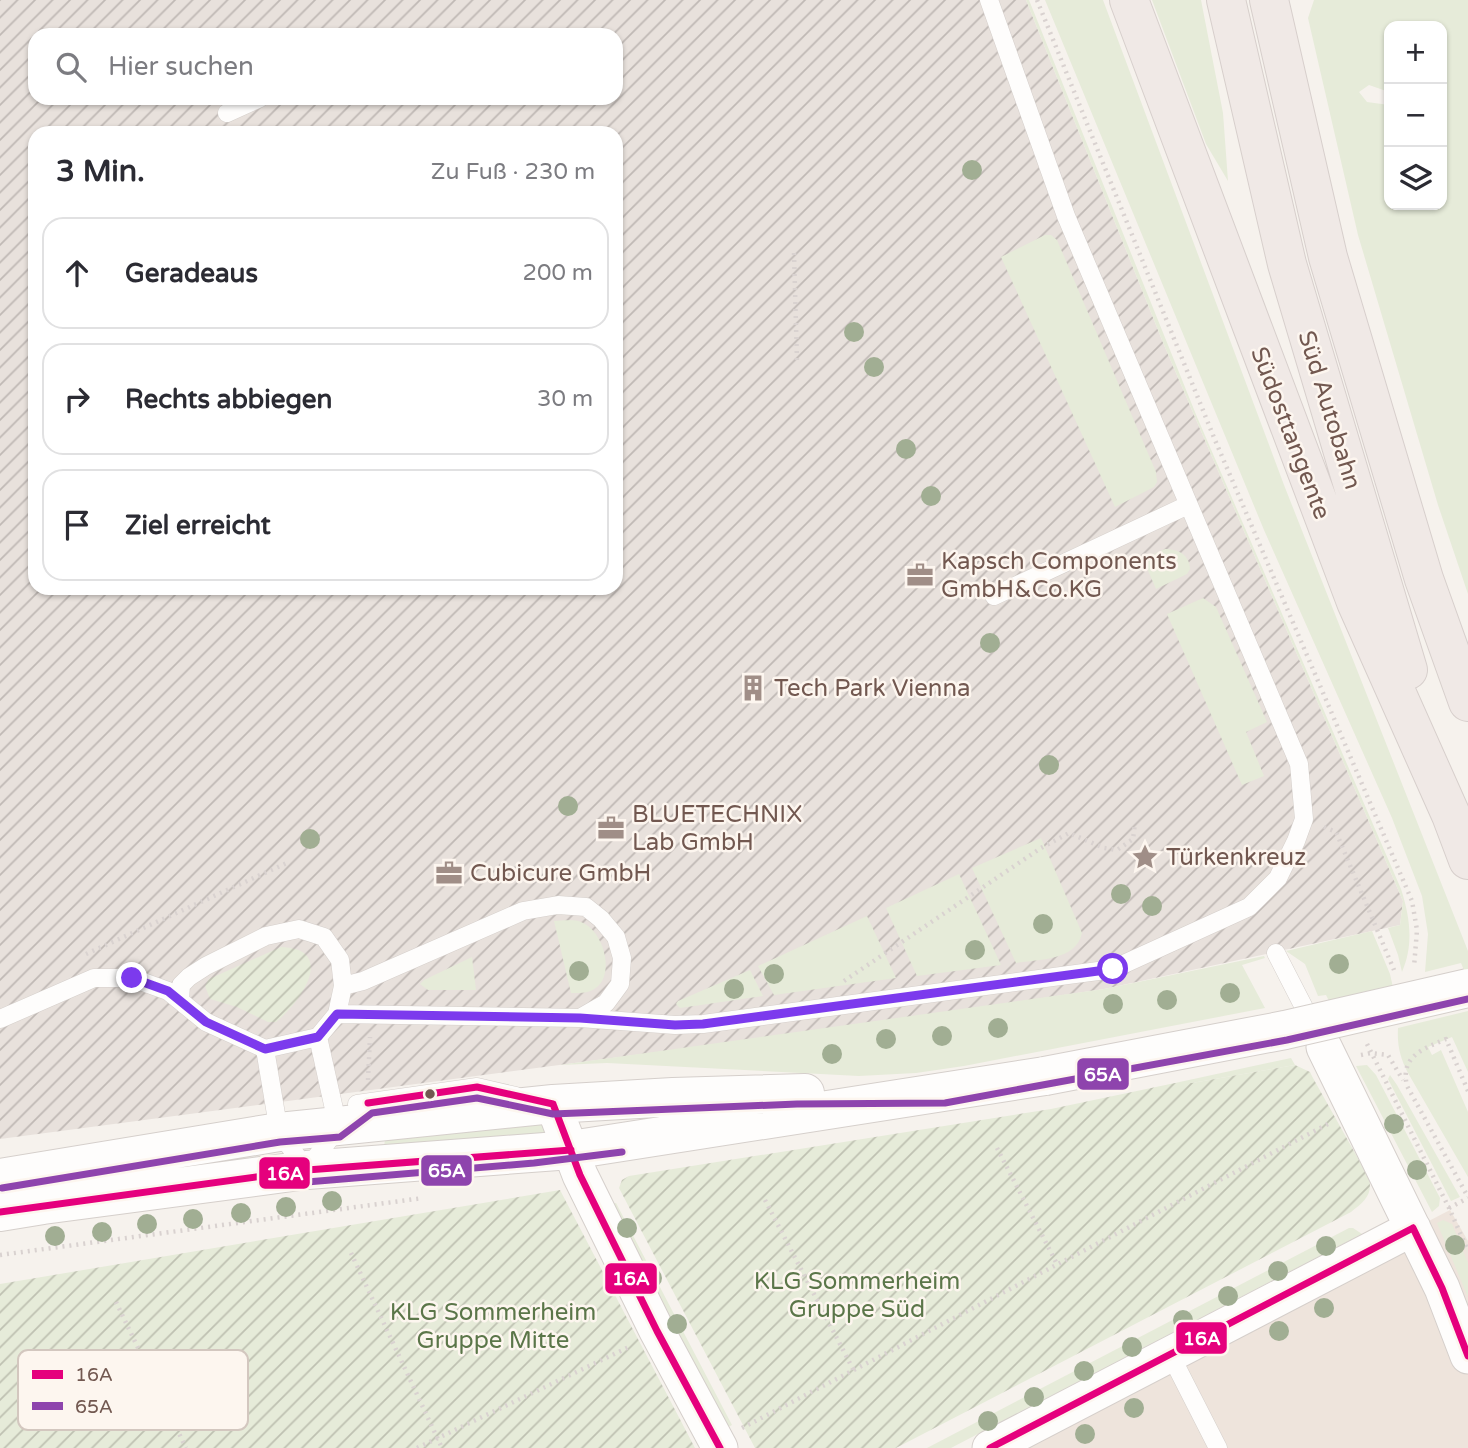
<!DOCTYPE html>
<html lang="de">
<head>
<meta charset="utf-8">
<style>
  body { margin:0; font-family:"Varela Round",sans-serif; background:#f2f2f3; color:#2b2b33 }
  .controls { position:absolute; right:21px; top:21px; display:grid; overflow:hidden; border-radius:14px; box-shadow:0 2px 5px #0004 }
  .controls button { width:63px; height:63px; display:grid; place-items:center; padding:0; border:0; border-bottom:2px solid #e1e1e2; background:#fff; color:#2b2b33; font:35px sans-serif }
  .stop { position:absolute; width:21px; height:21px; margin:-16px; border:5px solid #7c3aed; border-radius:50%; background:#fff }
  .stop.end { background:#7c3aed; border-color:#fff; box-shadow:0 2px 7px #0008 }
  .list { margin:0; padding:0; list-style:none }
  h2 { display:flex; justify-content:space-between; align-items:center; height:91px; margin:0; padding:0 28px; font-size:30px }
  h2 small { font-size:23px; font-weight:400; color:#7c7c81 }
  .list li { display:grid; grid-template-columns:46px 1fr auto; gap:21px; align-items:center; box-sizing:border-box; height:112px; margin:0 14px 14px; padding:0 14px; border:2px solid #e1e1e2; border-radius:21px }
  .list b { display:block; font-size:26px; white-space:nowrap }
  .list em { font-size:23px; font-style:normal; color:#7c7c81 }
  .icon { flex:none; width:38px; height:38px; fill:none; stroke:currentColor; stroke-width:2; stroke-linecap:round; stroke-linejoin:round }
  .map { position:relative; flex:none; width:1468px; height:1448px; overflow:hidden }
  .search { position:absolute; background:#fff; box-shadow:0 2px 5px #0004; left:28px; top:28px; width:595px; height:77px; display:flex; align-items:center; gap:18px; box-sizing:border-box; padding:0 24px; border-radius:21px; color:#7c7c81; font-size:26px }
  .panel { position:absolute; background:#fff; box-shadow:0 2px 5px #0004; left:28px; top:126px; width:595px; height:469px; border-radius:21px }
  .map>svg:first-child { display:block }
  .residential { fill:#eee4dc }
  .industrial { fill:url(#industrial-furrows); fill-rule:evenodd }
  .green { fill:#e6ebd9; fill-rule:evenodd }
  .garden { fill:url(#garden-furrows) }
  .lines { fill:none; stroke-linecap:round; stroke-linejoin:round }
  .service-casing { stroke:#d5cfcb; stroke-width:19 }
  .minor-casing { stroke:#d5cfcb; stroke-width:37 }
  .tertiary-casing { stroke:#d5cfcb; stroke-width:40 }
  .motorway-casing { stroke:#d7cfcc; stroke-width:40 }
  .path { stroke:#d9d2d0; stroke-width:4.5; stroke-dasharray:2 5; stroke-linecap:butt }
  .service { stroke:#fefdfc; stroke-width:18 }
  .minor { stroke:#fefdfc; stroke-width:35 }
  .tertiary { stroke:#fefdfc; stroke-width:38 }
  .motorway { stroke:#f0e9e6; stroke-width:38 }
  .tertiary-bridge-casing { stroke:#d5cfcb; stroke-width:40; stroke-linecap:butt }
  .tertiary-bridge { stroke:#fefdfc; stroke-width:38 }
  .bus-1-casing { stroke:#fdf6ef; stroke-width:12 }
  .bus-2-casing { stroke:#fdf6ef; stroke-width:12 }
  .bus-1 { stroke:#e5007d; stroke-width:7 }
  .bus-2 { stroke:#8e44ad; stroke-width:7 }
  .tree { fill:#a1ae93 }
  .route { stroke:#7c3aed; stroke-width:9 }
  .bus-dot { fill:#725850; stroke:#fdf6ef; stroke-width:2.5 }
  .labels { text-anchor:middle; stroke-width:5; stroke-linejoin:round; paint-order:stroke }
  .street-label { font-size:24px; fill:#725850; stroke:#fdf6ef }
  .poi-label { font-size:24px; fill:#725850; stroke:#fdf6ef; text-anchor:start }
  .park-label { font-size:24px; fill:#5b7649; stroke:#fdf6ef }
  .key { fill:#fdf6ef; stroke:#d3c7bf; stroke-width:2 }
  .key-label { font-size:19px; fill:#725850 }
  .line-badge { stroke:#fdf6ef; stroke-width:2.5 }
  .badge-label { font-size:19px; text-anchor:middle; font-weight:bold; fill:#fff }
</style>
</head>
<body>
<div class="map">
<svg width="1468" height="1448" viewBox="0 0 1468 1448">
  <defs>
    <pattern id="industrial-furrows" width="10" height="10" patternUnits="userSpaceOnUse" patternTransform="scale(1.75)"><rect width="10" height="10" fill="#e8e1dc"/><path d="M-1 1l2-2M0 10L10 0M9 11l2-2" fill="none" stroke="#c0b9b5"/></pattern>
    <pattern id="garden-furrows" width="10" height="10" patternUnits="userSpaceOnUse" patternTransform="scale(1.75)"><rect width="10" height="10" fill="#e6ebd9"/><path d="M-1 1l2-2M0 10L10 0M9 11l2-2" fill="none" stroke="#bfc1b2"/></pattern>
  </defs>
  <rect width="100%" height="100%" fill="#f6f2ed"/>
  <path class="residential" d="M1450,1210L1468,1241V1448H990Z"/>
  <path class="industrial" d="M0,0H1026L1164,345L1403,901L1400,925L1104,989L854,1026L0,1139ZM35,35H616V98H35ZM35,133H616V588H35Z"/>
  <path class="green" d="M1026,0H1029L1197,417L1401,889C1410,917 1414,944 1402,972L1398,955L1388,928L1400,925L1403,901L1164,345Z
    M1045,0H1103L1284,485L1468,951V980L1461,963L1425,972L1428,934L1422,896L1392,818L1264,530Z
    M1152,0H1201L1223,113L1228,181L1206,144Z
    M1314,0H1468V594L1438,505L1358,235L1308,18ZM1389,26H1442V205H1389V105L1367,102L1359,92L1369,85L1389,92Z
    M1045,235H1051L1057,240L1156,472L1157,482L1154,487L1115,507L1001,257Z
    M1165,549C1178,549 1190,555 1190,569L1187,574L1156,589L1143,559Z
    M1203,598L1216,607L1267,722L1246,732L1264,776L1242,785L1167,614Z
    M1041,838L1082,933C1076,961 1039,959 1016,963L972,868Z
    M959,874L1001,965L917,976L886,908Z
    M867,916L896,978L774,995L758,966Z
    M554,921C562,921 574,919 581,922C603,930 615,972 597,987C589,994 580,993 571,993Z
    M1372,931L1390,974L1394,992L1341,1025L1326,995L1318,996L1305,964L1286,951Z
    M1264,956L1265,958L1242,965L1265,1008L964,1066L916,1073L859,1076L607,1063L560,1065L1104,989Z
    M472,957L476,990H428L420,984L424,980Z
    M750,970L763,996L680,1008L676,1004L678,1001Z
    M1468,1011V1072L1452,1037L1428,1047L1432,1055L1441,1050L1468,1112V1177L1408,1073C1400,1058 1397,1045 1398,1028Z
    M1291,1058L1295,1065L1192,1083H1175Z
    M1367,1065L1376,1075L1440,1198L1439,1206L1432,1212L1356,1066Z
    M1390,1075L1397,1085L1460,1197L1451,1201L1390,1083L1388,1079Z
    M547,1118L555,1133L382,1159L385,1140Z
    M616,1203L732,1425L726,1428L610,1204Z
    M1443,1220L1452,1224L1468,1263V1297L1437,1223Z
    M1349,1228H1353L1362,1234L951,1448H927Z"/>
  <path class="garden" d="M281,947C338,949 300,1003 276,1022H268L237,1007L210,999L205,986L209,979Z
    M1295,1065L1310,1072L1313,1078L1369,1178C1373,1195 1364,1202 1351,1212L896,1448H755L619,1188L622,1180L629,1176L1051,1109L1175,1083H1192Z
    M560,1190L695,1448H0V1284Z"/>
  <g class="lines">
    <g class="service-casing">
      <path id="service" d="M227,113L260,98
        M994,596L1188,505
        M1276,953L1313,1025
        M343,986L363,981L523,911L558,905L586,907L601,919L616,937L622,958L620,984L606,1003L580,1018
        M337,1014L580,1018L675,1025L703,1024L1113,969L1249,907L1278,878L1296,841L1304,819L1299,764L1066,216L989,0
        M0,1019L94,978H132L168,991L206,1022L265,1049L318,1037L337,1014L343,986L340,960L324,937L299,929L266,936L206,966L189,977L181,985L180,1000
        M318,1037L338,1127
        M265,1049L279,1132L307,1170L338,1127L368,1103
        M357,1104L477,1087L516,1096
        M1170,1354L1218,1448"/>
    </g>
    <g class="minor-casing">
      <path id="minor" d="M1324,1047L1442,1288L1468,1356
        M553,1104L580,1175L657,1331L720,1448
        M990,1448L1413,1228"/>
    </g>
    <g class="tertiary-casing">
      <path id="tertiary" d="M0,1178L279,1132L553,1104L673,1097L805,1093
        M0,1212L43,1205L307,1170L571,1150L1045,1076"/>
    </g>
    <g class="motorway-casing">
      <path id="motorway" d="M1129,0L1356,602L1451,815L1468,860
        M1226,0L1287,264L1408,670
        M1269,0L1328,257L1424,579L1468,702"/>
    </g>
    <path class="path" d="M1037,0L1215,440L1412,901L1417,930L1414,967
      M794,253L797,361
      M1324,827L1336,832L1394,970
      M86,954L289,862
      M844,981L1041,848L1069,833L1104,848L1117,850L1133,839L1135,823
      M1367,1044L1450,1210L1468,1251
      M1361,1055L1371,1053L1388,1055L1403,1080
      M368,1080L370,1037
      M1468,1091L1446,1039C1423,1049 1400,1056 1407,1086L1468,1197
      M997,1148L1058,1266
      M765,1200L854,1371
      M1449,1208L1468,1198
      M351,1253L442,1448
      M0,1255L423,1198
      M116,1302L186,1448
      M742,1428L1328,1124
      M417,1448L629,1347"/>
    <use href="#service" class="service"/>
    <use href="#minor" class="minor"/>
    <use href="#tertiary" class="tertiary"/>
    <use href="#motorway" class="motorway"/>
    <g class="tertiary-bridge-casing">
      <path id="tertiary-bridge" d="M1045,1076L1285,1030L1468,988"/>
    </g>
    <use href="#tertiary-bridge" class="tertiary-bridge"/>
    <g class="bus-1-casing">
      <path id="bus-1" d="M368,1103L477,1087L553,1104
        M553,1104L580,1175L657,1331L720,1448
        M0,1212L307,1170L571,1150
        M1413,1228L1442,1288L1468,1356
        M990,1448L1413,1228"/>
    </g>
    <g class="bus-2-casing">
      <path id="bus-2" d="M271,1185L534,1163L622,1152
        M2,1188L280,1142L340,1137L372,1113L477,1098L553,1114L797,1104L945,1103L1287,1040L1468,999"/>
    </g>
    <use href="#bus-1" class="bus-1"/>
    <use href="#bus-2" class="bus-2"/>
  </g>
  <g class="tree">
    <circle cx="972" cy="170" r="10"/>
    <circle cx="854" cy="332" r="10"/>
    <circle cx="874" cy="367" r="10"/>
    <circle cx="906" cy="449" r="10"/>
    <circle cx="931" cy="496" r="10"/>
    <circle cx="990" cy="643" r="10"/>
    <circle cx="1049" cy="765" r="10"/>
    <circle cx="568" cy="806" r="10"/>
    <circle cx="310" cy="839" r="10"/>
    <circle cx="1121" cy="894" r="10"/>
    <circle cx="1152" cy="906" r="10"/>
    <circle cx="1043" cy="924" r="10"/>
    <circle cx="975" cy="950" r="10"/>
    <circle cx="1339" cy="964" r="10"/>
    <circle cx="579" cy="971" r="10"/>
    <circle cx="774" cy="974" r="10"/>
    <circle cx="734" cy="989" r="10"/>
    <circle cx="1230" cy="993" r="10"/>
    <circle cx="1167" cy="1000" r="10"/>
    <circle cx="1113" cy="1004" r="10"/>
    <circle cx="998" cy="1028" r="10"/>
    <circle cx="942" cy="1036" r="10"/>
    <circle cx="886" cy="1039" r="10"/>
    <circle cx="832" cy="1054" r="10"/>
    <circle cx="1394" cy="1124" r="10"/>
    <circle cx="1417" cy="1170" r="10"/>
    <circle cx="332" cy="1201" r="10"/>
    <circle cx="286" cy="1207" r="10"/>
    <circle cx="241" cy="1213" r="10"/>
    <circle cx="193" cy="1219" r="10"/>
    <circle cx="147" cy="1224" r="10"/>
    <circle cx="627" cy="1228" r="10"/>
    <circle cx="102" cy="1232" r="10"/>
    <circle cx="55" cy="1236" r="10"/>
    <circle cx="1455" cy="1245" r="10"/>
    <circle cx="1326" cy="1246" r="10"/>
    <circle cx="1278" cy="1271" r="10"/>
    <circle cx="652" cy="1278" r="10"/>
    <circle cx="1228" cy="1296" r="10"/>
    <circle cx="1324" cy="1308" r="10"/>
    <circle cx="1183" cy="1320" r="10"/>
    <circle cx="677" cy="1324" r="10"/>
    <circle cx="1279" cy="1331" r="10"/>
    <circle cx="1132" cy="1347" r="10"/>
    <circle cx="1084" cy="1371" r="10"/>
    <circle cx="1034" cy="1397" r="10"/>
    <circle cx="1134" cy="1408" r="10"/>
    <circle cx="988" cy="1421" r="10"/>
    <circle cx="1085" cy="1434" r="10"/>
  </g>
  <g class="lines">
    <path class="route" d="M132,978L168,991L206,1022L265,1049L318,1037L337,1014L580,1018L675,1025L703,1024L1113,969"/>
  </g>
  <defs>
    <g id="office-bare" transform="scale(2.1)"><path d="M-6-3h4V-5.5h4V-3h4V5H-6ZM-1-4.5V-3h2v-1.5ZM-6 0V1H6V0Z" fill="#a08e87" stroke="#fdf6ef" stroke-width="2.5" paint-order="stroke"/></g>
    <g id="building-bare" transform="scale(2.1)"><path d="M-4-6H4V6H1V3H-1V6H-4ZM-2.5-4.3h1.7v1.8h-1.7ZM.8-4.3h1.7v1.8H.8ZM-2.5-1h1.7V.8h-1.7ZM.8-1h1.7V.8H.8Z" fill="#a08e87" stroke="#fdf6ef" stroke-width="2.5" paint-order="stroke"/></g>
    <g id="sight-bare" transform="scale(2.1)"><path d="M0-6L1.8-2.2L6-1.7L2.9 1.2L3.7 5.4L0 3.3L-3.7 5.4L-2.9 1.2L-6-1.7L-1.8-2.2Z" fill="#a08e87" stroke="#fdf6ef" stroke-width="2.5" paint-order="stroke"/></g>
  </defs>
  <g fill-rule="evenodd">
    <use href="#office-bare" x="920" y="575"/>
    <use href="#building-bare" x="753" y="688"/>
    <use href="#office-bare" x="611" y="828"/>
    <use href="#sight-bare" x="1145" y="857"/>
    <use href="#office-bare" x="449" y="873"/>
  </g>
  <circle class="bus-dot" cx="430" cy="1094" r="6"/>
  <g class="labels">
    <g class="street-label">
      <text transform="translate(1330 410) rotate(73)" y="8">Süd Autobahn</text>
      <text transform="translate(1291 433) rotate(69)" y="8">Südosttangente</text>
    </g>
    <g class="poi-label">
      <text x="941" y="569">Kapsch Components<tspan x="941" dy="28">GmbH&amp;Co.KG</tspan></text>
      <text x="774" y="696">Tech Park Vienna</text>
      <text x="632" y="822">BLUETECHNIX<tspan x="632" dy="28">Lab GmbH</tspan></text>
      <text x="1166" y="865">Türkenkreuz</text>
      <text x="470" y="881">Cubicure GmbH</text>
    </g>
    <g class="park-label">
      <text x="857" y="1289">KLG Sommerheim<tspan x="857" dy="28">Gruppe Süd</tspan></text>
      <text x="493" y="1320">KLG Sommerheim<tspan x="493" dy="28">Gruppe Mitte</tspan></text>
    </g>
  </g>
  <rect x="18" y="1350" width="230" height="80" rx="10" class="key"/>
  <rect x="32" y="1370" width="31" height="9" fill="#e5007d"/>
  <rect x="32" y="1402" width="31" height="8" fill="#8e44ad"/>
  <g class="key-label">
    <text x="75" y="1381">16A</text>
    <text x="75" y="1413">65A</text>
  </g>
  <g class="line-badge">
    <rect x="1076" y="1057" width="54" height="34" rx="7" fill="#8e44ad"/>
    <rect x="420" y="1154" width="53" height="33" rx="7" fill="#8e44ad"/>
    <rect x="258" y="1156" width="53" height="34" rx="7" fill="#e5007d"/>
    <rect x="604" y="1262" width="54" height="33" rx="7" fill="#e5007d"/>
    <rect x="1175" y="1321" width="53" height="34" rx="7" fill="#e5007d"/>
  </g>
  <g class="badge-label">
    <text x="1103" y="1081">65A</text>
    <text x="447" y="1177">65A</text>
    <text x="285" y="1180">16A</text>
    <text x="631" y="1285">16A</text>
    <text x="1202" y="1345">16A</text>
  </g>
</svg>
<div class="controls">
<button>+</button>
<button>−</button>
<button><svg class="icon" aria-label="layers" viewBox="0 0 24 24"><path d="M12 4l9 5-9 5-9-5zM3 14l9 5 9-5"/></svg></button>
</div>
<div class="stop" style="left:1113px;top:969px"></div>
<div class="stop end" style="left:132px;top:978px"></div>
<div class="search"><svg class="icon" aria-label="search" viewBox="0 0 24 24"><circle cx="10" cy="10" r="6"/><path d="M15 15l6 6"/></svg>Hier suchen</div>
<section class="panel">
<h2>3 Min.<small>Zu Fuß · 230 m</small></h2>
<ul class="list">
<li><svg class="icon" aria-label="ahead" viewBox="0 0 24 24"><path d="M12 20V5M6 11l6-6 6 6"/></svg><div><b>Geradeaus</b></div><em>200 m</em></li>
<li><svg class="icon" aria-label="right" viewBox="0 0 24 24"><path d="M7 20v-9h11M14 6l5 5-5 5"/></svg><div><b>Rechts abbiegen</b></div><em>30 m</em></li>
<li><svg class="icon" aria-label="arrive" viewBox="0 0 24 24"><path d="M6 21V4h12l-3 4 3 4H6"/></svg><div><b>Ziel erreicht</b></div></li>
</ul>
</section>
</div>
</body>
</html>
